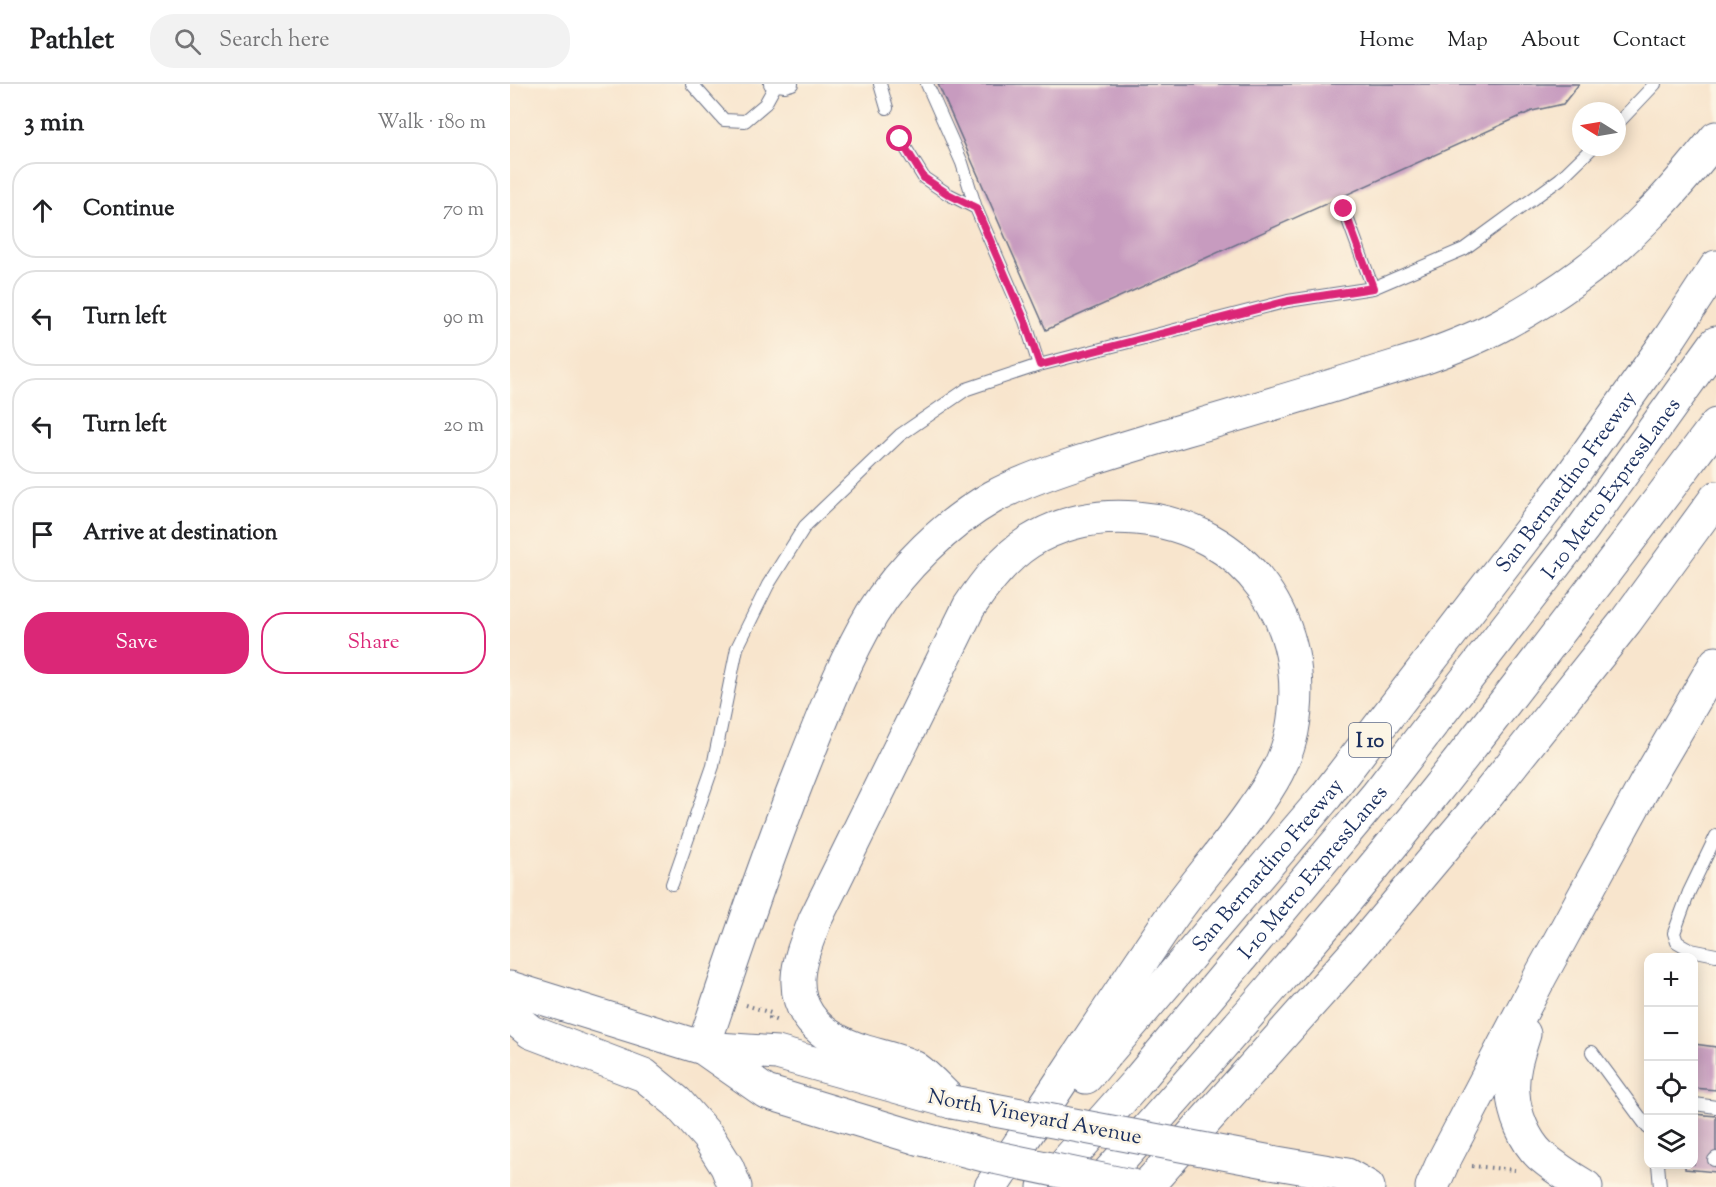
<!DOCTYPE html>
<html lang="en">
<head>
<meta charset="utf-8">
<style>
  body { margin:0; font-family:"Sorts Mill Goudy",serif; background:#f2f2f2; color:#202124 }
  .controls { position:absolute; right:18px; bottom:18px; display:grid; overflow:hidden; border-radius:12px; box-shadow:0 3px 15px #0003 }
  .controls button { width:54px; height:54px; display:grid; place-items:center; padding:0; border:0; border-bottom:2px solid #e0e0e0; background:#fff; color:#202124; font:30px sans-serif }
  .compass { position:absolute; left:1062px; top:18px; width:54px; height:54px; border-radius:50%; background:#fff; box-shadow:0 3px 15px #0003; rotate:281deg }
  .stop { position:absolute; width:18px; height:18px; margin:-14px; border:4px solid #db2777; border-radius:50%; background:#fff }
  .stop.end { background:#db2777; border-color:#fff; box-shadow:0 2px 6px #0008 }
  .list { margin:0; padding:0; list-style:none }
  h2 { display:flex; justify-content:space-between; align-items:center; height:78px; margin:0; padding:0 24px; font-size:26px }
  h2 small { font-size:20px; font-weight:400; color:#757577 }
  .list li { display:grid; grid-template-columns:39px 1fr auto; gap:18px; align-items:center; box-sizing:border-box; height:96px; margin:0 12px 12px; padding:0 12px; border:2px solid #e0e0e0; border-radius:24px }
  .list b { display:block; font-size:22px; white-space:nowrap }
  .list em { font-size:20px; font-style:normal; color:#757577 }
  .actions { display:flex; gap:12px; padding:18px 24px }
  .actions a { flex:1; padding:14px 0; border:2px solid #db2777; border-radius:24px; text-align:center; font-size:21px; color:#db2777 }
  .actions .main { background:#db2777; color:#fff }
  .icon { flex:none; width:33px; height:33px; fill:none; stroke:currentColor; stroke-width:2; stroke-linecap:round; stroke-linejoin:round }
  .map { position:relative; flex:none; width:1206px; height:1103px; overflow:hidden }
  header { display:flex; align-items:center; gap:36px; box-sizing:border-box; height:84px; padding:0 30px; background:#fff; border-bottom:2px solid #e0e0e0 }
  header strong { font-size:28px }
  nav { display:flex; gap:33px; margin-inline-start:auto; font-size:21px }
  .search { width:420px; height:54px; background:#f2f2f2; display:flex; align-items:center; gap:15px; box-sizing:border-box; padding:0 21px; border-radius:24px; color:#757577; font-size:22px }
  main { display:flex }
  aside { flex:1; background:#fff }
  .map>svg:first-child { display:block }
  .building { fill:#c79bbf }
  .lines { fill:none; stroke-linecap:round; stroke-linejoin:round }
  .lane-casing { stroke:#686f85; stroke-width:14 }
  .primary-casing { stroke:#686f85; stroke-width:35 }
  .highway-casing { stroke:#686f85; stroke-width:35 }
  .path { stroke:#686f85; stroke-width:4; stroke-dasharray:1.5 4.5; stroke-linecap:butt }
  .lane { stroke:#fff; stroke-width:12 }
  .primary { stroke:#fff; stroke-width:33 }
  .highway { stroke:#fff; stroke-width:33 }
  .primary-bridge-casing { stroke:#686f85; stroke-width:35; stroke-linecap:butt }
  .primary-bridge { stroke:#fff; stroke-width:33 }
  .route { stroke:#db2777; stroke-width:8 }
  .labels { text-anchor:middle; stroke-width:5; stroke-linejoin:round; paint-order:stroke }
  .shield { fill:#fcf5e5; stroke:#5e6a86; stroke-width:1.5 }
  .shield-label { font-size:20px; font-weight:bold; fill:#1b2f5e }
  .street-label { font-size:21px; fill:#1b2f5e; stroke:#fcf5e5 }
</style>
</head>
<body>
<header>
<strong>Pathlet</strong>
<div class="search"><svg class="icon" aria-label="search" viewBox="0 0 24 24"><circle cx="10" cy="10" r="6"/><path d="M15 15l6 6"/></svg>Search here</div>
<nav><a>Home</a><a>Map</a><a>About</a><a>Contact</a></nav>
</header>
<main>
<aside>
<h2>3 min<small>Walk · 180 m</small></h2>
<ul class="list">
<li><svg class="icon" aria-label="ahead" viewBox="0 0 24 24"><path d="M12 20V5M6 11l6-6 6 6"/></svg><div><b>Continue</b></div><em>70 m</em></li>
<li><svg class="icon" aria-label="left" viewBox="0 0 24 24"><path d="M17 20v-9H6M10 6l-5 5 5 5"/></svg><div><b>Turn left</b></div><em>90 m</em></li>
<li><svg class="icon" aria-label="left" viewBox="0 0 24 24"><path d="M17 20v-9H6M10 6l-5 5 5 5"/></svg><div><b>Turn left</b></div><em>20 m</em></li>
<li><svg class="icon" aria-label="arrive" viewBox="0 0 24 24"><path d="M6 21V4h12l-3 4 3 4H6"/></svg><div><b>Arrive at destination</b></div></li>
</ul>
<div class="actions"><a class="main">Save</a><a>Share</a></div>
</aside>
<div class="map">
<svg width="1206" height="1103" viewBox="0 0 1206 1103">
  <rect width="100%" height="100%" fill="#fcf5e5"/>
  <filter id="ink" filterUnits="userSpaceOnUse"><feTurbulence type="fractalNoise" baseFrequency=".0167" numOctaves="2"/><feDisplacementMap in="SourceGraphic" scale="12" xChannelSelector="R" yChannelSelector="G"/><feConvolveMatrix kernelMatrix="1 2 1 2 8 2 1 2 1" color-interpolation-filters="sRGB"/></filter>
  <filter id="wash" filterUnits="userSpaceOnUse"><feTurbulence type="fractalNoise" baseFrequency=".008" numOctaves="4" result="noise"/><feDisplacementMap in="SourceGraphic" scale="24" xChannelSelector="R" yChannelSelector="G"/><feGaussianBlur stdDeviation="1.35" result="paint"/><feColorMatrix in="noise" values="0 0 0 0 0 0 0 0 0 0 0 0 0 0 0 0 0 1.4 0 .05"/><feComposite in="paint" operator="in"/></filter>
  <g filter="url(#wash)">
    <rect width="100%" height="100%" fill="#f8e5cd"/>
    <g id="blocks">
      <path class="building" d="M428,0H1069L1053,20L1022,27L536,246Z
        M1184,960L1206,963V1006L1184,1004Z
        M1184,1030L1206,1032V1088L1175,1085V1080H1184Z"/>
    </g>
  </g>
  <g filter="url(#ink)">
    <use href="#blocks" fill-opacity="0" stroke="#686f85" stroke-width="1.5"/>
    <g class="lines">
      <g class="lane-casing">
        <path id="lane" d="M182,0L214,36L235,37L255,20L265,2
          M260,0L275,2L282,0
          M370,0L377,24
          M417,0L452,79L466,124
          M1107,40L1145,0
          M834,125L863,204
          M529,281L778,217L863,204L954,165L1050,95L1083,63
          M1206,752L1179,808L1164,849L1167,858L1181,866L1206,871
          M162,800L203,682L227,564L258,501L295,442L390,351L457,305L529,281L515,237L466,124L438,110L414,94L390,55
          M1082,968L1138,1044
          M1184,1021L1185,1020L1206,1023
          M1204,1076L1206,1074
          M1148,1080L1150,1103"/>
      </g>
      <g class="primary-casing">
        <path id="primary" d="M0,904L193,964L267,969L442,1018
          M193,964L256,1008L408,1054
          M761,1078L837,1091L858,1103"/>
      </g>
      <g class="highway-casing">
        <g id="highway">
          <path d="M0,931L21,948L134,991L167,1018L198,1053L217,1083L225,1103"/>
          <path d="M1014,950C1008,969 1001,989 1003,1009C1004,1030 1015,1057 1030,1071C1044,1083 1061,1094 1076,1103"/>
          <path d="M193,964C225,868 257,773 294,680C314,630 334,577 362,530C390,485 437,439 483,413C509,399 537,389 564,380C601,368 637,357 674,346C755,323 835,298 916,273C941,264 967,254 991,241C1045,212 1098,174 1140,130C1164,106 1185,80 1206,54"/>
          <path id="s1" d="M576,993L816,712L1058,397L1161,252L1206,183"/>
          <path d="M442,1018C430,1007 418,993 405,984C396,978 365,971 353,967C318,956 286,935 288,894C289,874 298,855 305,836L459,523C475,499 494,474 519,458C551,438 589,431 626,434C736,443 803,539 782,647C776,677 761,701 743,726C717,764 686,798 660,835C599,924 541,1014 481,1103"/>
          <path id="s2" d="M534,1103L626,999L867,711L1074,443L1206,259"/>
          <path d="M586,1103C702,973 818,842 927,705C1022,586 1114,463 1206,341"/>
          <path d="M636,1103L847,867L963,729L1116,537L1206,414"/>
          <path d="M922,1103L933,1078L1031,891L1137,697L1206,579"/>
        </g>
      </g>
      <path class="path" d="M236,921L261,929L260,934L268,937
        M962,1082L1005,1086"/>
      <use href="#lane" class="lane"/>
      <use href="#primary" class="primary"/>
      <use href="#highway" class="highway"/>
      <g class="primary-bridge-casing">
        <path id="primary-bridge" d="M442,1018L761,1078
          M408,1054L474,1071L626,1103"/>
      </g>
      <use href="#primary-bridge" class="primary-bridge"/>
    </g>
  </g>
  <g class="lines" filter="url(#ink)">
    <path class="route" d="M390,55L414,94L438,110L466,124L515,237L530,281L778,217L863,204L834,125"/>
  </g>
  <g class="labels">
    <rect class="shield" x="839" y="639" width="42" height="34" rx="4.5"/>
    <g class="shield-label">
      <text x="860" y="663">I 10</text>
    </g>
    <g class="street-label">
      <text dy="7" stroke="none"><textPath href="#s1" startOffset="765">San Bernardino Freeway</textPath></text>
      <text dy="7" stroke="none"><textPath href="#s2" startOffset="900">I-10 Metro ExpressLanes</textPath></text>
      <text dy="7" stroke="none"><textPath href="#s1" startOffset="279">San Bernardino Freeway</textPath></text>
      <text dy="7" stroke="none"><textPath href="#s2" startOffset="414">I-10 Metro ExpressLanes</textPath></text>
      <text transform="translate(525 1032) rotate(11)" y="7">North Vineyard Avenue</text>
    </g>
  </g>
</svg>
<div class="controls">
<button>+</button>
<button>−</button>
<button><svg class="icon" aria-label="locate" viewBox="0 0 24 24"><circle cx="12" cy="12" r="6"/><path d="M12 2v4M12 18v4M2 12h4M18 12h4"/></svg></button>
<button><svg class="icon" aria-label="layers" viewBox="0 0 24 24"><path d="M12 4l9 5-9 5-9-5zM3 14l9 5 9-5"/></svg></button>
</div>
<svg class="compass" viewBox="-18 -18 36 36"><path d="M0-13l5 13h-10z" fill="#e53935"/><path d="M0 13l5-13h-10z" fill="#757577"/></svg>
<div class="stop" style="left:390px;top:55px"></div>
<div class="stop end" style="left:834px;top:125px"></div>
</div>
</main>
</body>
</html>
